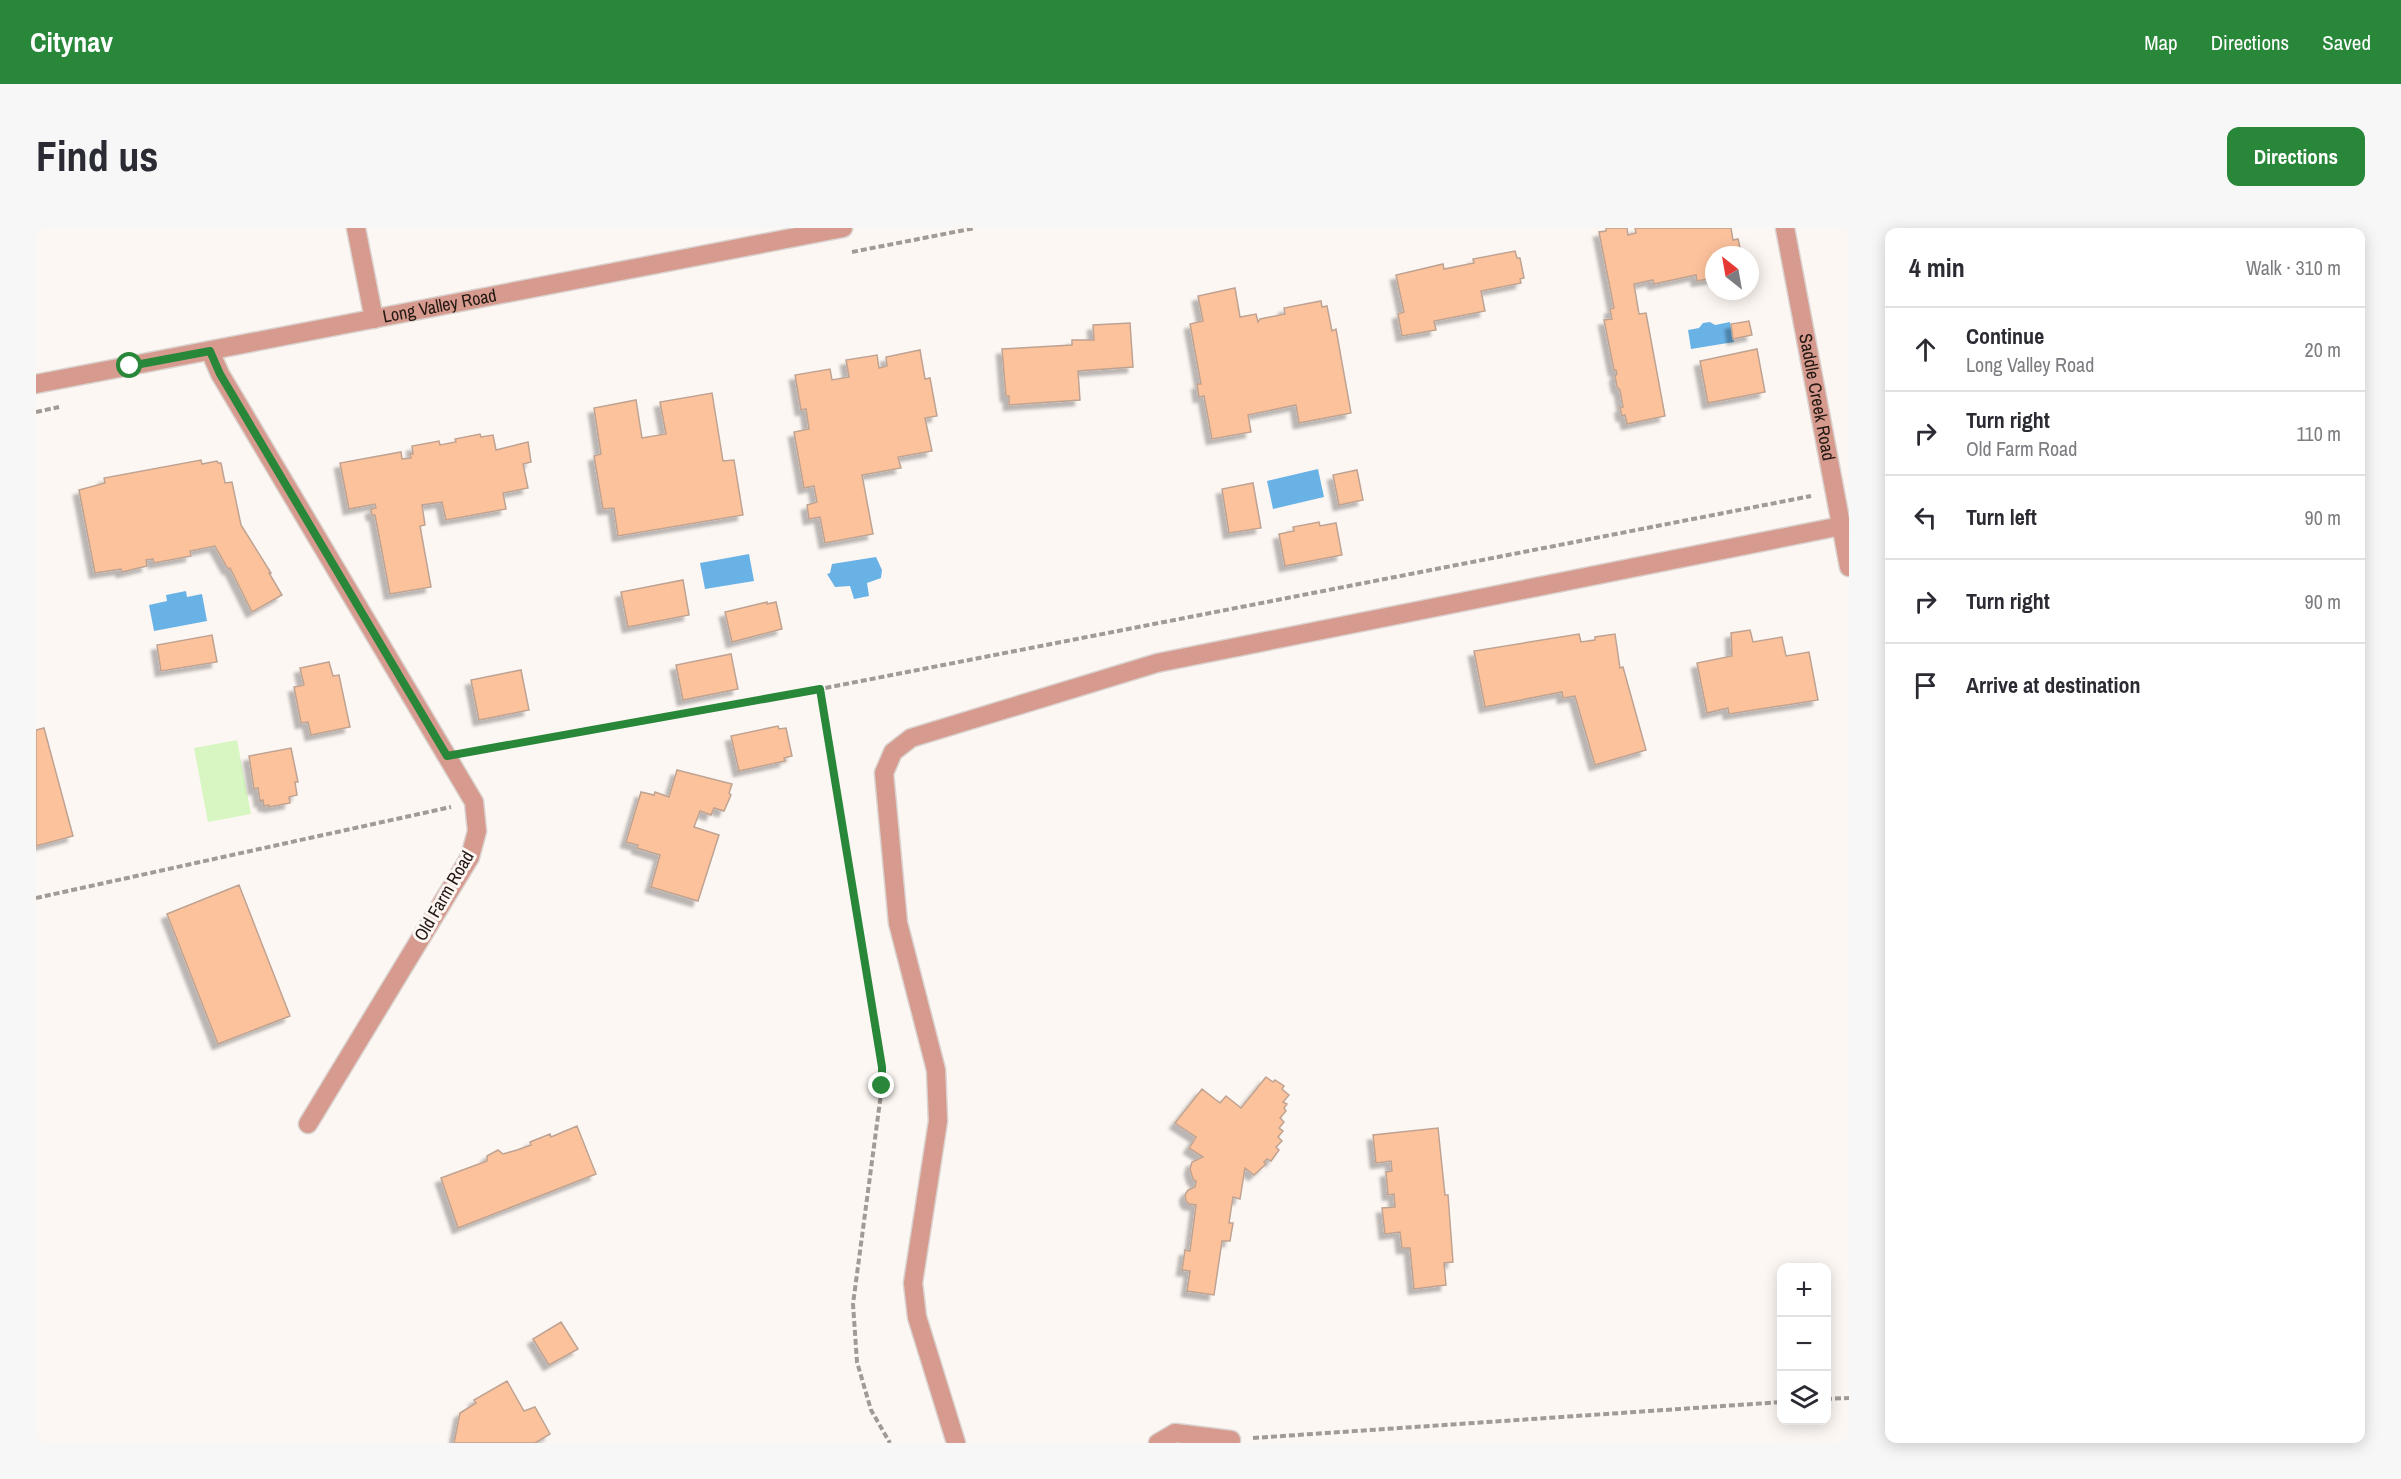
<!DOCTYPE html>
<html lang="en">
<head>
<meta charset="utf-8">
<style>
  body { margin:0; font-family:"Archivo Narrow",sans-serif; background:#f7f7f7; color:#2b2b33 }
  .controls { position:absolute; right:18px; bottom:18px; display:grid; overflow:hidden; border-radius:12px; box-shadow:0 3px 15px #0003 }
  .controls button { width:54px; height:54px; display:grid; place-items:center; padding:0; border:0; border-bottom:2px solid #e1e1e2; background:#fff; color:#2b2b33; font:30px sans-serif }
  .compass { position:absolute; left:1669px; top:18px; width:54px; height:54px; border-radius:50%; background:#fff; box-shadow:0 3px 15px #0003; rotate:329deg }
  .stop { position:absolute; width:18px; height:18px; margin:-14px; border:4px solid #288739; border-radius:50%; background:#fff }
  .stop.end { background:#288739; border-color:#fff; box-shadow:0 2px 6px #0008 }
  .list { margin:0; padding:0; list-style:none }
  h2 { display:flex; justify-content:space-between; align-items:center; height:78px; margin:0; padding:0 24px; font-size:26px }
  h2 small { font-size:20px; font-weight:400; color:#7c7c81 }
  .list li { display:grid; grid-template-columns:39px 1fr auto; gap:18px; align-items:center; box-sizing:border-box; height:84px; padding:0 24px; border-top:2px solid #e1e1e2 }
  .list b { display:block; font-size:22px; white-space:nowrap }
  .list p { margin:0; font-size:20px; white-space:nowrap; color:#7c7c81 }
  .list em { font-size:20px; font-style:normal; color:#7c7c81 }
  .icon { flex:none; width:33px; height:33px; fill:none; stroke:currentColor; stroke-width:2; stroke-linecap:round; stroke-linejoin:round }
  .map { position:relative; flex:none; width:1813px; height:1215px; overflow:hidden; border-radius:12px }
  header { display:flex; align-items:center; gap:36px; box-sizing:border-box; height:84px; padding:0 30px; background:#288739; color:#fff }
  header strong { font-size:28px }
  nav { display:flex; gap:33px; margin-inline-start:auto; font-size:21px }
  .intro { display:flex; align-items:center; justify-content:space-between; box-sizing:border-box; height:144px; padding:0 36px }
  h1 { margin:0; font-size:42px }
  .button { padding:15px 27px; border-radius:12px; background:#288739; color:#fff; font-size:21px; font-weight:700 }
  main { display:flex; gap:36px; padding:0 36px }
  aside { flex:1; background:#fff; border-radius:12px; box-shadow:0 3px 15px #0003 }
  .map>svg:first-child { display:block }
  .green { fill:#d7f6c1 }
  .water { fill:#69b2e6 }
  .building { fill:#fcc29c; stroke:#bfa392; stroke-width:1.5; filter:url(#shadow) }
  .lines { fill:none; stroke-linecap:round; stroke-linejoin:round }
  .minor-casing { stroke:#dad3cf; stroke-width:21 }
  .path { stroke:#a29a95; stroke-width:4; stroke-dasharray:6 3; stroke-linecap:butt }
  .minor { stroke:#d69a8e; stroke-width:18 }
  .route { stroke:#288739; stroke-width:8 }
  .labels { text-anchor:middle; stroke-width:6; stroke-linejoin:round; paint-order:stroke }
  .street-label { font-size:18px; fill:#231812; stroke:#fdf7f3 }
</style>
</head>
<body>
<header>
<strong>Citynav</strong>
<nav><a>Map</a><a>Directions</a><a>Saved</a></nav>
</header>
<div class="intro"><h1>Find us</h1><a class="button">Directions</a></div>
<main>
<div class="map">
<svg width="1813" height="1215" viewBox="0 0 1813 1215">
  <defs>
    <filter id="shadow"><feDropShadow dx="-5.5" dy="5.5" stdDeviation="1.5" flood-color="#0004"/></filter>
  </defs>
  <rect width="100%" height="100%" fill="#fdf7f3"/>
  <path class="green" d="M201,512L215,586L172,594L158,520Z"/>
  <path class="water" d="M1674,94L1679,97L1694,94L1698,114L1655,121L1652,102L1663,100L1667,95Z
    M1282,241L1288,269L1237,281L1231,253Z
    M713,326L718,353L669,361L664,335Z
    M840,329L846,342L845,350L831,355L833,368L818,371L814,358L799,359L791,346L794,345L796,336Z
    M150,363L151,369L166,366L171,393L118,403L113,377L131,373L130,367Z"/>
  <path class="building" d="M1570,0H1591L1592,7L1600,5L1599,0H1695L1697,12L1702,11L1704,20L1698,21L1699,27H1678V50L1661,53L1660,47L1618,56L1617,52L1598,56L1603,86L1610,85L1629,188L1591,196L1589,187L1586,188L1584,180L1587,179L1584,162L1581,159L1579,148L1581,146L1580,142H1578L1568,92L1576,91L1574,81L1578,80L1563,4L1570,3Z
    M1479,23L1481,30H1484L1488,50L1484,51L1485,55L1445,63L1449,83L1398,93L1400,102L1366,108L1362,86L1368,84L1360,47L1407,36L1408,41L1438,35L1437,31Z
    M1199,60L1204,89L1220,86L1222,94L1224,91L1249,86L1248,80L1285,73L1286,79L1291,78L1296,103L1300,101L1315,185L1263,195L1260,177L1212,187L1215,204L1176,211L1168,168L1163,169L1161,156H1165L1154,96L1167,93L1162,68Z
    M1713,93L1716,107L1697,111L1695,96Z
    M1094,95L1097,139L1042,143L1044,172L973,177V168H970L966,121L1036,117V112H1058L1057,97Z
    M1721,121L1729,164L1672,175L1664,133Z
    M884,122L889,151L894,150L901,188L889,190L896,223L862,229L865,240L826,247L837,306L789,315L784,289L773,291L771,277L781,274L778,258L768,260L758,204L773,201L770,181L765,182L759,147L794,141L796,152L813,149L810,132L841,127L843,140L851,138L850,129Z
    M676,165L687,233L698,232L707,287L582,308L578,280L567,281L558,228L565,226L558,180L600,172L606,210L630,206L624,174Z
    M444,206L445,209L457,207L460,222L492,214L495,234L487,236L492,260L467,265L470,281L410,292L406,274L386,277L389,297L384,298L395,359L354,366L339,287H336L335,281L340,280L339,276L313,281L304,235L365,224L366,231L375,230L374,226H377L376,218L403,213L404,217L420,214L419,211Z
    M165,232L166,236L181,233L182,235H185L189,255L196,254L205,297L235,345H233L246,367L216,384L194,340L192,341L179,318L154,323L155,328L118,335L117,331L110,332L111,338L86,344L85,341L59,345L43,262L69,255L68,250Z
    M1321,242L1327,272L1303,277L1297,247Z
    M1217,255L1225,300L1193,305L1186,261Z
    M1283,294L1284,298L1300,295L1306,327L1249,338L1243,306L1258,303L1257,299Z
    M647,352L653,387L592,399L585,364Z
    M731,374V376L740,374L746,401L696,414L689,384Z
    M1714,402L1717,414L1746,409L1750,428L1773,424L1782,472L1693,486L1692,480L1671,485L1661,435L1696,428L1695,405Z
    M1543,406L1545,414L1559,412V409L1579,406L1584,440L1587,439L1610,522L1559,537L1539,468L1527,470L1526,464L1449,479L1438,423Z
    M176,407L181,434L125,443L121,417Z
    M695,426L702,461L647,472L640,437Z
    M293,434L297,448L303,447L314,499L275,507L272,494L265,495L258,459L268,457L264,440Z
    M485,442L493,482L443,492L435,452Z
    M742,498L743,501L750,500L756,528L748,530L749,533L703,543L695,508Z
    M8,500L37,608L0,618V502Z
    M255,520L262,554H259L261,567L253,569L254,575L233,579V577L228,578L227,572L224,573L222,560L218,561L213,528Z
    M641,542L696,556L693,565L695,567L688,583L678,580L675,587L664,583L658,599L683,607L662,673L615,659L624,627L601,620L602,617L590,614L605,564L618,567L619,564L633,569Z
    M203,657L254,788L182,816L131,686Z
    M1230,849L1237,854L1239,852L1248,858L1246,861L1253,867L1247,874L1251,876L1248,880L1250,883L1244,890L1248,894L1243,900L1247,903L1242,909L1246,913L1240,919L1243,922L1235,933L1231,931L1228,934L1230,936L1218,947L1209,940L1204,971L1197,969L1193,995H1197L1194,1013H1186L1178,1067L1151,1063L1154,1043L1146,1042L1149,1022L1154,1023L1160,977L1153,976L1150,973L1149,967L1152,962L1159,959L1160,953L1157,951L1154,941L1156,934L1167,929L1153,920L1160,909L1139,895L1166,861L1184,875L1190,868L1205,880Z
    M541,898L560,946L422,1000L405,950L451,933V928L462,922L467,926L481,922L495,917L494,914L514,906L515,909Z
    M1402,900L1409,967H1412L1417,1034L1408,1035L1410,1057L1378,1061L1374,1020H1366L1364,1004L1349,1006L1346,980L1359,979L1358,966L1352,967L1350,944L1356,943L1355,933L1340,935L1337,907Z
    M525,1094L542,1121L513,1137L497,1111Z
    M471,1153L488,1183L499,1179L514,1206L499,1215H418L424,1185L440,1175L438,1172Z"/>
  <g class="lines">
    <g class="minor-casing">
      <g id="minor">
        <path d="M320,0L338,91"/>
        <path id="s1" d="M1749,0L1813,339"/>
        <path d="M174,123L184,146L438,574L441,603L434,629L272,896"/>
        <path id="s2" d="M0,156L807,0"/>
        <path d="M920,1215L881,1089L877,1055L902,893L900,842L862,695L848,545L857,524L875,510L1121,435L1805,298"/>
        <path d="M1122,1215L1139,1205L1195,1212"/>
      </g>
    </g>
    <path class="path" d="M816,24L939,0
      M0,184L23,179
      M784,461L846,839V858L817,1076L821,1134L835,1182L854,1215
      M435,523L784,461L1775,268
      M0,670L415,579
      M1790,1171L1813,1170
      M1217,1210L1746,1174"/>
    <use href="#minor" class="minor"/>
  </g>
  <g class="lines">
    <path class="route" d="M94,138L174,123L184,146L411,528L784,461L846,839V858"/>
  </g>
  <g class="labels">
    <g class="street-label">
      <text dy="6" stroke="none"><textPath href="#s2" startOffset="411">Long Valley Road</textPath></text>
      <text dy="6" stroke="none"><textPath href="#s1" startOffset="172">Saddle Creek Road</textPath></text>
      <text transform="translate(408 668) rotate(-60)" y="6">Old Farm Road</text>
    </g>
  </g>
</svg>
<div class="controls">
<button>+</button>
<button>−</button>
<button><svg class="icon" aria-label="layers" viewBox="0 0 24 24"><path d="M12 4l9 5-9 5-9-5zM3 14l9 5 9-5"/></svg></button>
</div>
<svg class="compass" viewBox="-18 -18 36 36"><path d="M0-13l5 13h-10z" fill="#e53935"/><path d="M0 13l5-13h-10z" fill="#7c7c81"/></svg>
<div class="stop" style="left:94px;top:138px"></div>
<div class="stop end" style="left:846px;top:858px"></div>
</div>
<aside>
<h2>4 min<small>Walk · 310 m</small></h2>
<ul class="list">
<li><svg class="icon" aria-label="ahead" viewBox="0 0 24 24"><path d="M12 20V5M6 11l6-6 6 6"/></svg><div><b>Continue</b><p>Long Valley Road</p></div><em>20 m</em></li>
<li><svg class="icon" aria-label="right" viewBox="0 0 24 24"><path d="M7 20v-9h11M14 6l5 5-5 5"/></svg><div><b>Turn right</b><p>Old Farm Road</p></div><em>110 m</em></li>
<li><svg class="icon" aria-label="left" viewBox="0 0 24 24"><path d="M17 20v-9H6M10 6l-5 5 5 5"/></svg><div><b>Turn left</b></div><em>90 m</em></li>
<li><svg class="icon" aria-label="right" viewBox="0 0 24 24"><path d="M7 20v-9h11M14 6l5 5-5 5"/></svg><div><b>Turn right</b></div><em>90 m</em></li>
<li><svg class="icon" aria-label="arrive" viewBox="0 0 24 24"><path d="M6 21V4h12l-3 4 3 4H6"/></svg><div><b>Arrive at destination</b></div></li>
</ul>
</aside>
</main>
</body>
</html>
